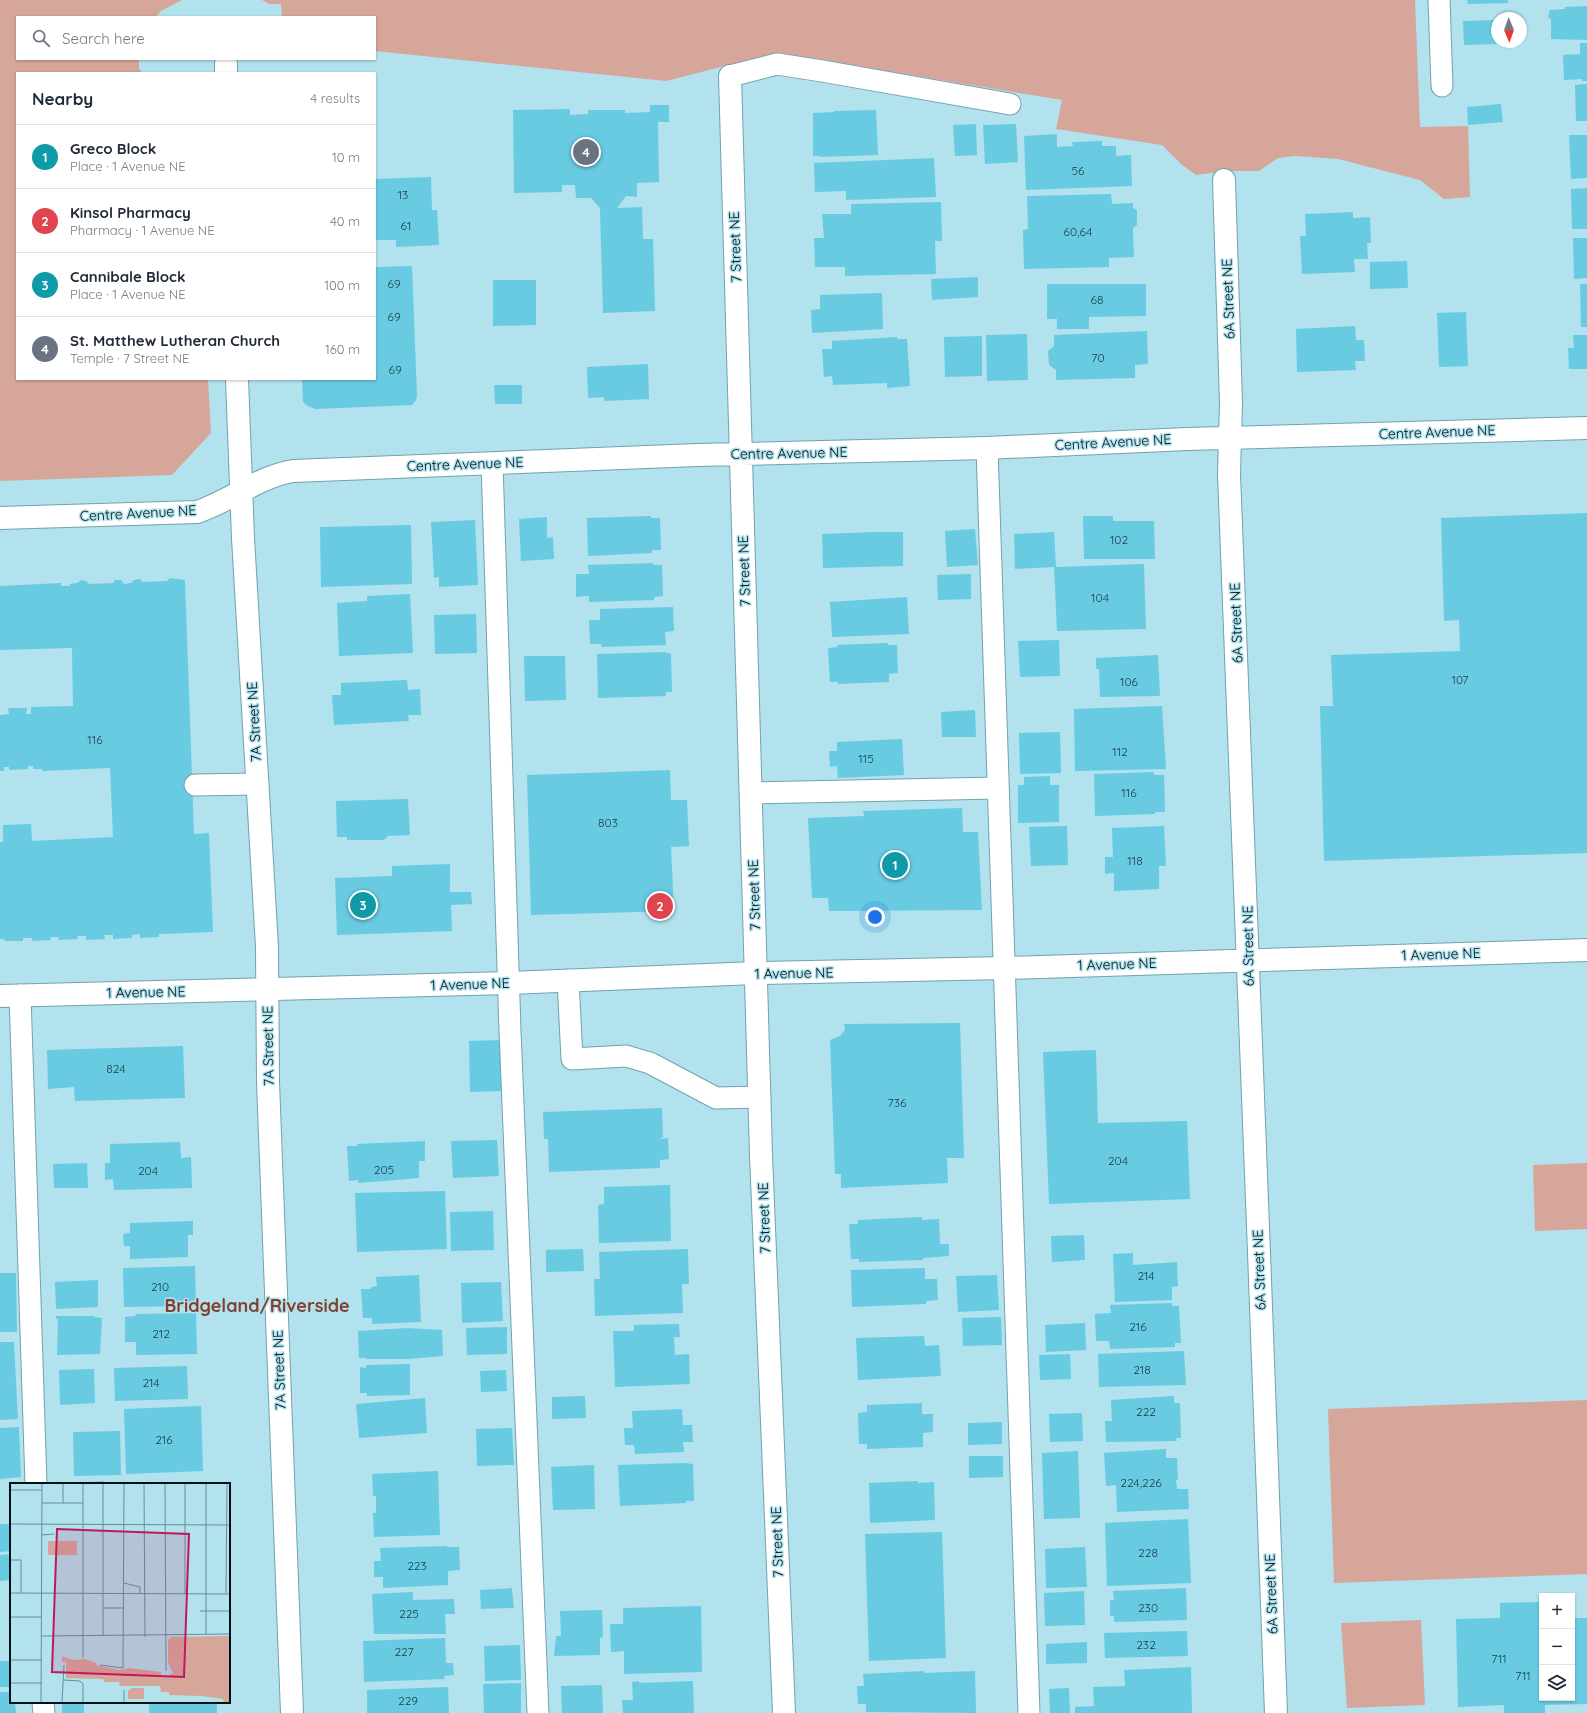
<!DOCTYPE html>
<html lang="en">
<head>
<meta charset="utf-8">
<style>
  body { margin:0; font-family:Quicksand,sans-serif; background:#f2f2f3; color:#1f2937 }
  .controls { position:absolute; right:12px; bottom:12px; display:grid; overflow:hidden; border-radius:0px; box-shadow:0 1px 3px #0004 }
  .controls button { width:36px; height:36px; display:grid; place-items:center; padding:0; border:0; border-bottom:1px solid #e0e1e3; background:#fff; color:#1f2937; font:20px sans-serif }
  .compass { position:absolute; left:1491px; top:12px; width:36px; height:36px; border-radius:50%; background:#fff; box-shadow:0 1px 3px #0004; rotate:178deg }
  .you { position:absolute; left:875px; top:917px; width:14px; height:14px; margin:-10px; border:3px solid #fff; border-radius:50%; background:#1a73e8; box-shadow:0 0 0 6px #1a73e833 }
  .badge { display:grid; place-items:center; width:26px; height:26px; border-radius:50%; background:#0f766e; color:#fff; font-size:13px; font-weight:700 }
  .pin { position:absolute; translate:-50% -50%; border:2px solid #fff; box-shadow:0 1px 4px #0006 }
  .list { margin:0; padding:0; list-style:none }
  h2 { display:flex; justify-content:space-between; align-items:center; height:52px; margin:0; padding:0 16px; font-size:17px }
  h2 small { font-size:13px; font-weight:400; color:#747a83 }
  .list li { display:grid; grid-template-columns:26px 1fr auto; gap:12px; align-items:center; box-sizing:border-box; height:64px; padding:0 16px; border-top:1px solid #e0e1e3 }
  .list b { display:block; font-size:15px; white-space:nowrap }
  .list p { margin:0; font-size:13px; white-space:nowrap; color:#747a83 }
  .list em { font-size:13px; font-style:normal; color:#747a83 }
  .icon { flex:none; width:22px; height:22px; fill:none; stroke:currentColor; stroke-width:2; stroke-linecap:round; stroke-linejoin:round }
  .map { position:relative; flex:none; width:1587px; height:1713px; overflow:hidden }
  .search { position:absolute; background:#fff; box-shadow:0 1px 3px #0004; left:16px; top:16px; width:360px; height:44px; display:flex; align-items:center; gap:10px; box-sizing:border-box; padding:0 14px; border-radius:0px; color:#747a83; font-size:15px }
  .panel { position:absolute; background:#fff; box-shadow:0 1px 3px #0004; left:16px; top:72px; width:360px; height:308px; border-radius:0px }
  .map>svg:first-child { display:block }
  .green { fill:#d6a69a }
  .building { fill:#68cbe2 }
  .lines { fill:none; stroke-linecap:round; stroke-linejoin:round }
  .service-casing { stroke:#73a2ae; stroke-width:23 }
  .minor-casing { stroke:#73a2ae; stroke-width:24 }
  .tertiary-casing { stroke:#73a2ae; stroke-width:24 }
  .service { stroke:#fff; stroke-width:21 }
  .minor { stroke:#fff; stroke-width:22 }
  .tertiary { stroke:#fff; stroke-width:22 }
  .labels { text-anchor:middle; stroke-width:3; stroke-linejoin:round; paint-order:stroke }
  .number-label { font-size:12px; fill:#1b4048 }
  .street-label { font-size:14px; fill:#011115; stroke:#b1e2ee }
  .district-label { font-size:18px; font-weight:bold; fill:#833e2e; stroke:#b1e2ee }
  .inset-road { fill:none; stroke:#6b8e97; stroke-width:1 }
  .view { fill:#c2185b; fill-opacity:0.15; stroke:#c2185b; stroke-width:2 }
  .inset-edge { fill:none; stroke:#011115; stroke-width:2 }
</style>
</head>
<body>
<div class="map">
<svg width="1587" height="1713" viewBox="0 0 1587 1713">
  <rect width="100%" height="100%" fill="#b1e2ee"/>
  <path class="green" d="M0,0H182L161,11L156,17H17V59H139V68L142,73H17V379H208L211,433L172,475L0,481Z
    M262,0H1415L1420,127L1468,126L1470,197L1444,199L1420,180L1338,159L1295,156L1278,158L1259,171H1227L1196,175L1181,164L1162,145L1056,129L1062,100L776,53L666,81L375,51V17H282L281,4H269Z
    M1587,1163V1229L1535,1231L1533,1165Z
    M1587,1400V1574L1334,1583L1328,1409Z
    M1421,1620L1425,1705L1347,1708L1341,1623Z"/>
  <path class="building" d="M1467,0H1508V3L1468,4Z
    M1587,6V40L1551,39V19L1548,17L1550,10L1565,9V7Z
    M1497,20V42H1503V44L1464,45L1463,21Z
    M1580,43H1587V81H1582V79L1564,80L1563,55L1580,54Z
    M1587,84V121H1576L1575,85Z
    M1501,104L1503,122L1468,125L1467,107Z
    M650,105H669V122H658L659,182L637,183V197L626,196L617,208L642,207L643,239H653L655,311L603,313L600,208L591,198H576L575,185H562V192L514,193L513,110L570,109V115L588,114V110H625V113L650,112Z
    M876,110L878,155L820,157V156H813V113L834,112V111Z
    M976,124L977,155L955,156L953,125Z
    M1016,124L1018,162L985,164L983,125Z
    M1057,134V147L1073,146L1072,142L1102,141V146H1116V156L1131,155L1132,186L1026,190L1024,136Z
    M1569,135H1587V178L1571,179Z
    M934,158L936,197L846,200V191L815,192L814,163Z
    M431,177L432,210H437L439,245L396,247V240H375V179Z
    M1587,188V229H1572L1571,189Z
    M1111,194L1112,204L1133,203V208L1137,210V225L1133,228V234L1134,257L1109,258V267L1024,269L1023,230L1028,229L1027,196Z
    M941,202L942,241H935L936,274L845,276V267H815L814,238H824L822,214H851V204Z
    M1353,212V218L1370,217L1371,243H1367L1368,259H1354L1355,272L1302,274L1300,236H1306L1305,214Z
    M1573,238H1587V278L1574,279Z
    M1407,261L1408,288L1370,289V262Z
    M412,266L417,396L416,400L412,405L315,409L308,406L303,402L302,379H375V267Z
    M978,277V297L932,300L931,279Z
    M493,280H536V325L493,326Z
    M1047,284H1146V316L1089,317V329H1057V319H1047Z
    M1580,284H1587V327H1581Z
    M882,293L883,329L812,333L811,310L820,309V295Z
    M1466,312L1468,366L1439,367L1437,313Z
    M1355,326L1356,340H1364L1365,361H1355L1356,370L1297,372L1296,329Z
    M1147,331L1148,364L1135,365V378L1056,380V370L1049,365L1048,351L1054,346V335Z
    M1027,334L1028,380L987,381L986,335Z
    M1573,335H1587V369H1569L1568,348H1574Z
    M982,336V376L945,377L944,337Z
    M897,337V339H907L910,386L887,388V383L833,385L832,376L824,377L822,349H832V341Z
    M648,364L649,399L604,401V397L588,398L587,367Z
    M494,385H522V404H495Z
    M1587,513V853L1324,861L1320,706H1333L1331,655L1460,651L1459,620L1444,621L1441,518Z
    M651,516V518H660L661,550H652V553L588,556L587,518Z
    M1083,516H1113V521H1154L1155,559H1084Z
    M547,517V538L553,537L554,559L521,561L519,519Z
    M475,520L478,585L439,587V577L434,578L431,522Z
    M411,525L412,584L321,587L320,527Z
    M975,529L978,565L947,567L945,531Z
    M874,532H903V566L823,568L822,534Z
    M1054,532L1056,567L1144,564L1146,629L1057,631L1054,567L1015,569L1014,534Z
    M653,563V565H662L663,596L654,597V600L589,602V596L576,597V574H589L588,565Z
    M971,574V599L938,600L937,575Z
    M170,578L185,580L194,834L209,833L213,932L159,934V937L140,938V934L132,935V938L113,939V935H104L105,939L86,940V936H77L78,939L59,940L58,937H50L51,940L32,941V938H23V941H5L4,939H0V842H3V825L31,824L32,841L113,837L110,768L42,771V769H33V766H28V769L9,770V767H4V771H0V715L9,714L8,708H27L26,714H31V707L73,706L72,648L0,650V586L61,583V586H70V584L77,583L81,580L86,581L89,584L113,583L115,580H121L124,584L131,583L134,580L140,579L143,582L167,581Z
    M410,594L413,653L339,656L337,603L367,601V596Z
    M907,597L909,634L832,637L830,602Z
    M673,607L674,631L665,632L666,645L602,647L601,644H590L589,620H600V609Z
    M476,614L477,653L435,654L434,615Z
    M1059,640L1060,676L1020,677L1018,641Z
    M888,643V645H897L898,673L889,674V682L838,684V682H830L828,648L837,647V645Z
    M666,652L671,654L672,692H666V696L598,698L597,654Z
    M1158,655L1160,696L1100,697L1099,669H1096V658Z
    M524,656H565L566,700L525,701Z
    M407,680L408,690L420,689L421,715H408L409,721L334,725L332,695H341V683Z
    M1162,706L1166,769L1075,771L1074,709Z
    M975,710L976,737H942L941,712Z
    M1060,732L1061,773L1020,774L1019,733Z
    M902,739L904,775L838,778L837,766L830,767L829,751H837V742Z
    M670,770L671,800H687L689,846L671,847L674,911L531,915L527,775Z
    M1154,772V775H1164L1165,812H1155V814L1095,816L1094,774Z
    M1050,776V785H1059V822L1018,823V785H1024V777Z
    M408,799L410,835L388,836L384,840H347V837H337L336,801Z
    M962,808L963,832H978L982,910L829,911L828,898H812L808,818L864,816L863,811Z
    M1067,826L1068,865L1031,866L1029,827Z
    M1164,826L1166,866H1159V889L1114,891V873L1105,874V857H1113L1112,828Z
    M450,864V892H471L472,904L451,905L452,931L337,935L335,878L392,876V866Z
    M960,1023L964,1158H947L948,1183L841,1188V1174H835L830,1040L840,1036L845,1030L844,1024Z
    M501,1040L502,1091L470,1092L469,1041Z
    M183,1046L185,1098L75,1101L74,1087L48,1089L47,1050Z
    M1096,1050L1098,1123L1187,1121L1190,1199L1049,1204L1043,1052Z
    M662,1108L663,1137L660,1139L668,1138L669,1159L660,1160V1168L549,1172L548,1139H544L543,1112Z
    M497,1140L499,1176L453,1178L451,1141Z
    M425,1141V1161H419V1178L358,1183V1180L349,1181L347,1146H357V1144Z
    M180,1142L181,1158L191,1157L192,1188L114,1190L113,1179L105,1180V1163H110V1144Z
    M87,1163L88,1188H54L53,1164Z
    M670,1185L671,1241L599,1243L598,1205L604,1204V1187Z
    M445,1191L447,1249L357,1252L355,1193Z
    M493,1211L494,1250L451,1251L450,1212Z
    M922,1217V1220L939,1219L940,1244H949V1256L923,1258V1260L859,1262V1259H851L849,1224H858V1220Z
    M193,1221V1235H188V1257L130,1259V1246H124L123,1234L130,1233V1223Z
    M1084,1235L1085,1260L1052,1262L1051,1236Z
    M583,1249L584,1271L546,1272V1250Z
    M688,1249L689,1284H682L683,1313L595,1316L594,1279H600L599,1252Z
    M1133,1253V1265L1177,1262L1178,1286L1172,1287V1300L1115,1302L1113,1254Z
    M195,1266L196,1306L124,1307L123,1268Z
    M925,1268V1279H937L938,1300L926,1301V1304L852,1307L851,1270Z
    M0,1273H16L17,1332H0Z
    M419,1275L421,1322L372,1324V1318H363L361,1289H371V1287L377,1286L376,1277Z
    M997,1275L999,1310L958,1312L956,1276Z
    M98,1280V1307L56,1309L55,1282Z
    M501,1282L503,1321L462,1323L461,1283Z
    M1172,1303V1306H1179L1181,1343H1175V1347L1110,1349L1109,1341H1096L1095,1314L1111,1313L1110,1305Z
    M196,1313L197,1354L136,1355V1342H125V1317L135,1316L136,1314Z
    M56,1316H94V1317L102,1318L100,1354L57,1355L58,1319H56Z
    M1001,1317L1002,1345L963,1346L962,1318Z
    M1085,1323L1086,1350L1046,1352L1045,1325Z
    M679,1324L680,1337H674L675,1355L689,1354L690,1384L615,1387L613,1331H634V1325Z
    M507,1327V1354L467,1355L466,1328Z
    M407,1328L442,1330L443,1356L408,1359H366V1358H359L358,1331Z
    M924,1336L925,1346L939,1345L941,1376L858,1380L856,1338Z
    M0,1342H14L18,1419L0,1420Z
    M1184,1351L1186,1385L1099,1387L1098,1354Z
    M1070,1354L1071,1379L1040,1380L1039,1355Z
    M410,1364V1395L367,1396V1393H360V1367L366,1368V1365Z
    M187,1366L188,1399L115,1401L114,1368Z
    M94,1369L95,1403L60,1405L59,1370Z
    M506,1370L507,1391L481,1392L480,1371Z
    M585,1396L586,1418L552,1419V1397Z
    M1174,1396V1403H1180L1181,1438H1176L1177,1441L1106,1442L1105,1421H1112L1111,1400Z
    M425,1398L427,1433L359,1438L356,1404Z
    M922,1403V1414H933V1432L923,1433V1447L867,1449V1444H859L858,1413L867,1412V1405Z
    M201,1406L203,1471L126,1474L124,1409Z
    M682,1409L683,1425H692L693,1442H683L684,1452L635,1454L634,1445H625L624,1428H633L632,1411Z
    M1082,1413L1083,1441L1050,1442L1049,1414Z
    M1002,1422V1444L968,1445V1423Z
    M19,1427L21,1477L0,1479V1428Z
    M512,1428L514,1465L477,1466L476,1429Z
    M120,1431L121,1475L74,1476L73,1432Z
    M1166,1449V1458H1177L1178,1480H1176L1177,1489H1188L1189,1509L1117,1512L1116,1485L1106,1486L1104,1453Z
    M1078,1451L1080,1518L1044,1519L1042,1453Z
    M969,1456H1003V1477L969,1478Z
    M684,1463L693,1464L694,1501H686V1503L620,1506L618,1465Z
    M594,1465L595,1509L553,1510L551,1467Z
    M438,1471L440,1535L374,1537L373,1513H376V1496H373L372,1474Z
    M104,1481V1484H72V1483Z
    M918,1481V1483L934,1482L935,1520L870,1523L869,1483Z
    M1188,1519L1191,1583L1107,1586L1105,1523Z
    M0,1524H11V1551L0,1552Z
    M942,1532L946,1658L869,1661L865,1534Z
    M447,1546V1547H459L460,1570L448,1571V1585L383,1588V1577H374V1561H381L380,1548Z
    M1085,1547L1087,1587L1046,1588L1045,1549Z
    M11,1554V1580L0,1581V1555Z
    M512,1588L514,1608L481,1609L480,1590Z
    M1186,1588L1187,1620L1114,1622V1616H1110V1600H1114L1113,1591Z
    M1084,1591L1085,1625L1045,1626L1044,1593Z
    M413,1592V1600L454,1599L455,1614H445L446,1634H374L372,1594Z
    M1541,1602L1542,1698H1572V1618H1587V1704L1545,1705V1713H1504V1705L1458,1707L1456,1619L1500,1618V1603Z
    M701,1606L702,1672L624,1674V1651L611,1652L610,1624H623V1608Z
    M602,1610L603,1637L600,1638V1655L554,1656L556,1636H561L560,1611Z
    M1187,1631L1188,1656L1105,1658L1104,1633Z
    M445,1638L446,1663H453L454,1675L444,1676L445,1679L364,1682L363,1641Z
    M1087,1642V1663L1046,1664V1644Z
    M520,1645L521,1680L485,1681L484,1646Z
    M0,1661H11V1687H0Z
    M1191,1667L1192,1713H1075V1707L1094,1706L1093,1687L1125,1686L1124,1670Z
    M924,1671V1673L975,1671L976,1713L866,1712V1704H858L857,1686H864L863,1674Z
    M639,1681V1683L693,1681L694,1713H623L622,1700H633L632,1682Z
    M521,1683V1713H484L483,1684Z
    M602,1685L603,1713H562L561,1686Z
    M448,1687L449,1713H367V1690Z
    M1069,1688L1070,1713H1050L1049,1689Z
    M0,1692H11V1702H15L16,1713H0Z
    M62,1702H84V1713H62Z
    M149,1702H217V1713H149Z"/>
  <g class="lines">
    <g class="service-casing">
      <path id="service" d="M1439,0L1442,86
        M730,76L777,64L822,71L1010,104
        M987,448L1029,1713
        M492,463L510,1031L538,1713
        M195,785L258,784
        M751,793L998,788
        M568,980L572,1059L626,1056L650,1063L716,1098L760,1097
        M20,995L36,1484
        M43,1702L44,1713"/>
    </g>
    <g class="minor-casing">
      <path id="minor" d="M226,64V73
        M730,76L761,1155L784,1713
        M1224,180L1231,402L1229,474C1247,887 1260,1300 1276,1713
        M237,379L243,538L267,947L268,1082L292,1713
        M0,518L197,512C230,501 258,477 293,471L697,455L987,448L1187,439L1587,428"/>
    </g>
    <g class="tertiary-casing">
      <path id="tertiary" d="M0,996L509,983L756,973L1005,968L1587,950"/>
    </g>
    <use href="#service" class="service"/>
    <use href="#minor" class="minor"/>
    <use href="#tertiary" class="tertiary"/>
  </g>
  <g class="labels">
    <g class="number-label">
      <text x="1078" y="175">56</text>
      <text x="403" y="199">13</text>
      <text x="406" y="230">61</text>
      <text x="1078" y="236">60,64</text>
      <text x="394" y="288">69</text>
      <text x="1097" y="304">68</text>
      <text x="394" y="321">69</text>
      <text x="1098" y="362">70</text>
      <text x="395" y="374">69</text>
      <text x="1119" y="544">102</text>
      <text x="1100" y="602">104</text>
      <text x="1460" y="684">107</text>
      <text x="1129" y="686">106</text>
      <text x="95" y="744">116</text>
      <text x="1120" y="756">112</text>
      <text x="866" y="763">115</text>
      <text x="1129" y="797">116</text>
      <text x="608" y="827">803</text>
      <text x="1135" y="865">118</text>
      <text x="116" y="1073">824</text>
      <text x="897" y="1107">736</text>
      <text x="1118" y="1165">204</text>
      <text x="384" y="1174">205</text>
      <text x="148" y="1175">204</text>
      <text x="1146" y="1280">214</text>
      <text x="160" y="1291">210</text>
      <text x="1138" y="1331">216</text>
      <text x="161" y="1338">212</text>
      <text x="1142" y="1374">218</text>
      <text x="151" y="1387">214</text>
      <text x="1146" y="1416">222</text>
      <text x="164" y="1444">216</text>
      <text x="1141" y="1487">224,226</text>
      <text x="1148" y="1557">228</text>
      <text x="417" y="1570">223</text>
      <text x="1148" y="1612">230</text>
      <text x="409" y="1618">225</text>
      <text x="1146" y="1649">232</text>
      <text x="404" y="1656">227</text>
      <text x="1499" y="1663">711</text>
      <text x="1523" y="1680">711</text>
      <text x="408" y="1705">229</text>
    </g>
    <g class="street-label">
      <text transform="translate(735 247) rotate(-92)" y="5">7 Street NE</text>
      <text transform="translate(1228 299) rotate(-92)" y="5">6A Street NE</text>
      <text transform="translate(1437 432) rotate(-2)" y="5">Centre Avenue NE</text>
      <text transform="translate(1113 442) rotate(-3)" y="5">Centre Avenue NE</text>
      <text transform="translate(789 453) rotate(-1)" y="5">Centre Avenue NE</text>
      <text transform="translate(465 464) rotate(-2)" y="5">Centre Avenue NE</text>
      <text transform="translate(138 513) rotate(-3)" y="5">Centre Avenue NE</text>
      <text transform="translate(744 571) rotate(-92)" y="5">7 Street NE</text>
      <text transform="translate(1236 623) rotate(-92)" y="5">6A Street NE</text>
      <text transform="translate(254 722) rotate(-93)" y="5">7A Street NE</text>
      <text transform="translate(754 895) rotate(-92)" y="5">7 Street NE</text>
      <text transform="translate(1248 946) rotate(-91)" y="5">6A Street NE</text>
      <text transform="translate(1441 954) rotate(-2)" y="5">1 Avenue NE</text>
      <text transform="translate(1117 964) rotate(-2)" y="5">1 Avenue NE</text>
      <text transform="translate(794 973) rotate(-1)" y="5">1 Avenue NE</text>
      <text transform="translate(470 984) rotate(-2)" y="5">1 Avenue NE</text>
      <text transform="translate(146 992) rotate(-1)" y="5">1 Avenue NE</text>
      <text transform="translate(268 1046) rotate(-91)" y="5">7A Street NE</text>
      <text transform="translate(764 1218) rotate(-92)" y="5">7 Street NE</text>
      <text transform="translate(1259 1270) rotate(-92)" y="5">6A Street NE</text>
      <text transform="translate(279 1370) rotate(-92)" y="5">7A Street NE</text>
      <text transform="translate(777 1542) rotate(-92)" y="5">7 Street NE</text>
      <text transform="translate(1271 1594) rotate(-92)" y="5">6A Street NE</text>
    </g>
    <g class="district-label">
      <text x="257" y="1312">Bridgeland/Riverside</text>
    </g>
  </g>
  <g transform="translate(10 1483)">
    <rect width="220" height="220" fill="#b1e2ee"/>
    <path d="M38,58H67V72H38ZM220,153V220H214L213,216L191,213L159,212V209H151L150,203H110L109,199H94L93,196L56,195V179H52V173L63,177L75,176L86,180V182L110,187L119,185L151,189V192L156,194L163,190L158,180V157L161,154ZM122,205H134V216H118V208Z" fill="#d6a69a"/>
    <path class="inset-road" d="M53,0V20M134,0L135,154M155,0L156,188M0,7H32M32,20H73M0,41L220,42M32,52L44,51M0,77H11V110M114,100L130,104V110M0,110L220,111M175,111V0M216,111L217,0M93,125H114M190,128H220M0,134H32M196,151V0M32,153L220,151M93,153V0M73,175V0M0,177H32M90,182L113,185L114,0M54,197L70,198L73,201V220M0,200H32M114,207V220M31,220L32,0M52,220L54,182"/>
    <path class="view" d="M47,46L179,51L174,194L42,189Z"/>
    <rect width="220" height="220" class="inset-edge"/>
  </g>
</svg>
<div class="controls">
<button>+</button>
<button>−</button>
<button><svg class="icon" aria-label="layers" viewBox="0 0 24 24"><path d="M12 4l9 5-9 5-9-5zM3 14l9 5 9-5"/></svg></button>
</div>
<svg class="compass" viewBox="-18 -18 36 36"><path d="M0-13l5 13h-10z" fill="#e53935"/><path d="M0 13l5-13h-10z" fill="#747a83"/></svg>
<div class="you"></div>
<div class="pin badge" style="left:895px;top:865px;background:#0f9aa8">1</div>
<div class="pin badge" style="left:660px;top:906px;background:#e0444e">2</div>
<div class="pin badge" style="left:363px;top:905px;background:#0f9aa8">3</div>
<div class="pin badge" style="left:586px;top:152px;background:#6b7280">4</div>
<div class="search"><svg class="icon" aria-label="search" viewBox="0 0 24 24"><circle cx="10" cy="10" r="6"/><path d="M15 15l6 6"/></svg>Search here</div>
<section class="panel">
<h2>Nearby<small>4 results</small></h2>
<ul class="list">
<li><span class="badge" style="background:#0f9aa8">1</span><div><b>Greco Block</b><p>Place · 1 Avenue NE</p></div><em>10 m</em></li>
<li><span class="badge" style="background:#e0444e">2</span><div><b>Kinsol Pharmacy</b><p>Pharmacy · 1 Avenue NE</p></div><em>40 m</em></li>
<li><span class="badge" style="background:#0f9aa8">3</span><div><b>Cannibale Block</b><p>Place · 1 Avenue NE</p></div><em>100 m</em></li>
<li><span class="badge" style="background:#6b7280">4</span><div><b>St. Matthew Lutheran Church</b><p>Temple · 7 Street NE</p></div><em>160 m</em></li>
</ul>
</section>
</div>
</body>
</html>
